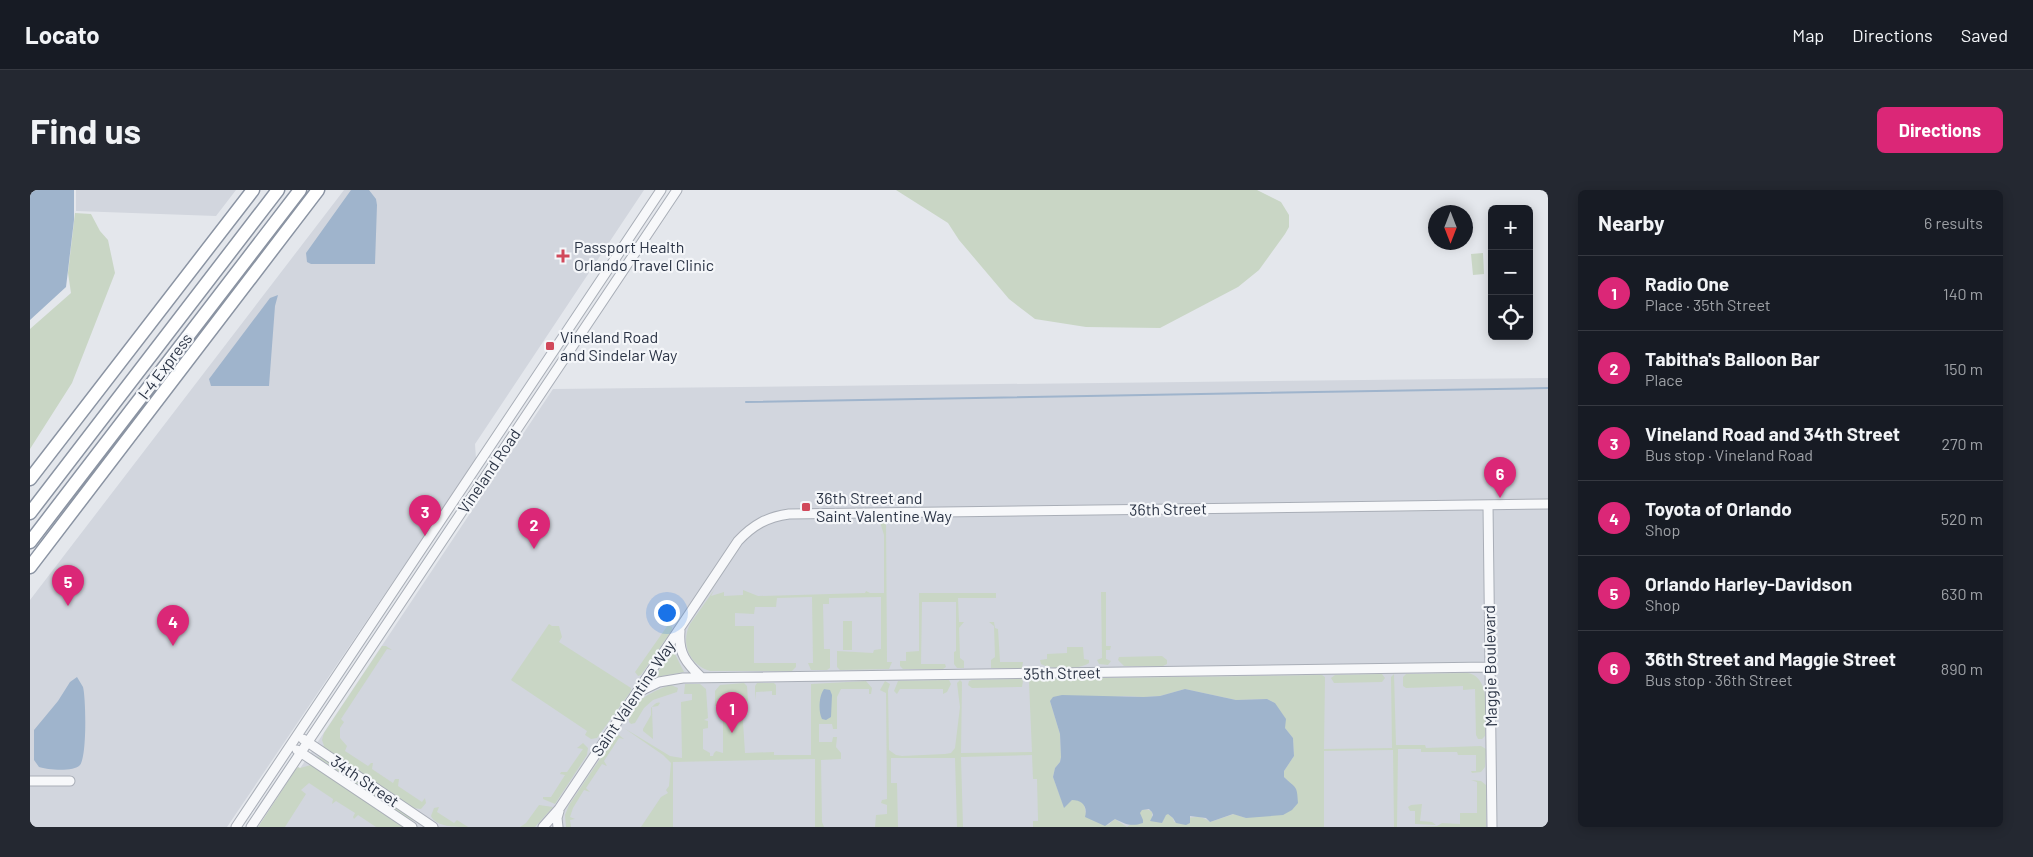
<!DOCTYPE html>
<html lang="en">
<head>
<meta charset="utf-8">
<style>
  body { margin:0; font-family:Barlow,sans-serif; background:#242831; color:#f1f3f6 }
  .controls { position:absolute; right:15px; top:15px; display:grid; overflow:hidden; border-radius:8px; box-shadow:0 2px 12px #0003 }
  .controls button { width:45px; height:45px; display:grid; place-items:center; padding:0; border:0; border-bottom:1px solid #363941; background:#171b24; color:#f1f3f6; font:25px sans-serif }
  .compass { position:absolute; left:1398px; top:15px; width:45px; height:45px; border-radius:50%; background:#171b24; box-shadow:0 2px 12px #0003; rotate:180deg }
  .you { position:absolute; left:636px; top:422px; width:18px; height:18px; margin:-12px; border:4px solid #fff; border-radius:50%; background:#1a73e8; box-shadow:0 0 0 8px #1a73e833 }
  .badge { display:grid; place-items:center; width:32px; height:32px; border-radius:50%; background:#db2777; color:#fff; font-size:16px; font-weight:700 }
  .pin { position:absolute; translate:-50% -41px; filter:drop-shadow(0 1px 2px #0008) }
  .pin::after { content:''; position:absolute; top:26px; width:18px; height:15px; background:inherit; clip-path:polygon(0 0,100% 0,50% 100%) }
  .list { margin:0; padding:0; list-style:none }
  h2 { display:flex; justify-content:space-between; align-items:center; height:65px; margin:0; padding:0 20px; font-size:21px }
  h2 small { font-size:16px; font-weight:400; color:#9ea1a6 }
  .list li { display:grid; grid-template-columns:32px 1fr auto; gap:15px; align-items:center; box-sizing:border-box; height:75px; padding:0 20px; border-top:1px solid #363941 }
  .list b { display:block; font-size:19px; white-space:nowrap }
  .list p { margin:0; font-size:16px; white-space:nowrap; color:#9ea1a6 }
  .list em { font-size:16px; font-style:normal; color:#9ea1a6 }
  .icon { flex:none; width:28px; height:28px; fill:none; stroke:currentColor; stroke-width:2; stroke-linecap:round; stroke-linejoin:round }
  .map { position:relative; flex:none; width:1518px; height:637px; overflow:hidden; border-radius:8px }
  header { display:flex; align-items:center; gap:30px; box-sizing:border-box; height:70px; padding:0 25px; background:#171b24; border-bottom:1px solid #363941 }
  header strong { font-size:24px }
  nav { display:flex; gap:28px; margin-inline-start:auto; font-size:18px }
  .intro { display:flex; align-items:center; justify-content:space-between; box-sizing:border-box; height:120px; padding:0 30px }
  h1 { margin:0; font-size:35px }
  .button { padding:12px 22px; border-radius:8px; background:#db2777; color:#fff; font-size:18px; font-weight:700 }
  main { display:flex; gap:30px; padding:0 30px }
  aside { flex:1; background:#171b24; border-radius:8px; box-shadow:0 2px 12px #0003 }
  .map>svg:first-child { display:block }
  .built { fill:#d2d6de }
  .green { fill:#c9d6c5; fill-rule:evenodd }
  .water { fill:#9fb4cc }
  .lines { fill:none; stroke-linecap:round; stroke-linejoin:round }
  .stream { stroke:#9fb4cc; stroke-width:2 }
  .minor-casing { stroke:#a9aeb7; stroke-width:11 }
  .highway-casing { stroke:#8b94a3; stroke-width:15 }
  .minor { stroke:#f7f8fa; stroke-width:9 }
  .highway { stroke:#fff; stroke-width:12 }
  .poi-dot { fill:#d1495b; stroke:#f4f6f9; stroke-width:2 }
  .labels { text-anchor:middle; stroke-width:4.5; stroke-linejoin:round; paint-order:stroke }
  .poi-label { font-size:16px; fill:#2b3445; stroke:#f4f6f9; text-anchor:start }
  .street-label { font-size:16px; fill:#2b3445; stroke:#f4f6f9 }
</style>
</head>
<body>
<header>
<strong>Locato</strong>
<nav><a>Map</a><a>Directions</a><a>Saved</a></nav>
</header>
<div class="intro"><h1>Find us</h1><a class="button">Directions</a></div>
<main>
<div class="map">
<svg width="1518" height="637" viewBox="0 0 1518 637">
  <rect width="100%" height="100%" fill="#e4e7ec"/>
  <path class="built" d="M46,0H206L186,26L46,21Z
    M314,0H614L445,254L446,269L197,637H0V410Z
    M1518,188V637H231L523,199Z"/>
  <path class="green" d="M866,0H1227L1251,12L1259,25V37L1255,44L1229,80L1208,97L1130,138L1056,137L1005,129L979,109L929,50L918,33Z
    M45,23L61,24L70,41L78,50L85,83L42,193L0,259V139L41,103L38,83Z
    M1453,63L1454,84L1443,85L1441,64Z
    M856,329L857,472H862L859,479L810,480L807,477V461L843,463L844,460L851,459V407L799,408V414H793L794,459H800V478L797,480H781L778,473H783L782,407L747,408L746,417H725L724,424L705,423V436H724V473H766V477L762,481H680C660,475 650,454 660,434L684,400L681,406L694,402V406L713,405V400L728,406L835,403L836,401L840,403H854V345L850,332L851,330Z
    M1071,402H1076V456H1081L1080,460H1076V469L1081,471L1078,475L1069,474L1067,470L1072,468Z
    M889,403H966V408H928L929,432H934L929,438L930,468L934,471V478H927L924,474V462L926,461V412H892L891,474H915L916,477L913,479H873L870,476V471H876V462L889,461Z
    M813,431H822V460H813Z
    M959,432H964L965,438L968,439L970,472H993L992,478H961V470L965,467L964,436Z
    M519,434L522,436H529L532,447L529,452L601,498V501L567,548L561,549L555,545L557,541L481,490Z
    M638,435L642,437V440L611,485L608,486L605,482Z
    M352,456H356L362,460L357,459L311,529L314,532L310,538V548L317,556L315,561L338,576L341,573H343L342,579L363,593L365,589H369L368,596L392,612L395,608L396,613L391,619L382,618L292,557L294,556L292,550L294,543Z
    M1037,457H1053L1054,469L1059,470V473C1049,480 1022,480 1011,474L1010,470L1017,469V464L1037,463Z
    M643,460L654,482L626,487L625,486Z
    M1132,466L1137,470V474L1133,476H1094L1088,470L1089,467Z
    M1438,483C1462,488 1455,527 1455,546L1452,549H1448L1446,545L1445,499L1433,500V496L1376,498L1373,496V487L1376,484Z
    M1352,484L1355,488L1352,492L1304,493L1301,488L1305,485Z
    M1364,484L1366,555H1395L1396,558L1451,556L1456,559L1455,577L1451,582L1442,583L1441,581H1446V565H1428L1427,562H1391V559H1368L1367,637H1364L1363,560L1294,561V637H1003V631H1008V629L1007,589H1003L1002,565L931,567L933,637H927L925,568H861V593H867L868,637H845L846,625L857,624V615L851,613L852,610L857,609L856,503L850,500L855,491L860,494L858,500L859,560L866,565L872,566L915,564L921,563L925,558L930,517L927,493L930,490L932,492L931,563L1002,562L999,492L1001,489L1292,485L1295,487L1294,559L1362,558L1361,487ZM1155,499L1206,510L1237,509L1245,513L1255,538L1263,548L1264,566L1254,581V587L1258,591L1216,628L1204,624L1180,632C1170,623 1157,628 1144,632L1143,628L1138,624H1136L1132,633L1122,629V622C1118,619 1114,619 1110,621V627L1097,637L1085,629L1078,635L1056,624L1054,614L1048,610H1042L1034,617L1023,587L1025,578L1030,572L1031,567L1030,544L1020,511L1095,506L1114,507L1130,506Z
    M991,489L993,491L992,497L942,498L938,495L939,491L942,490Z
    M919,490L921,494L917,502L913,504V499H870L867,504L864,501L868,491Z
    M836,491L842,498L841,504H839V499H811L807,507V539H803L802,534H789V552H802L803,547H807L806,557L811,563V569L791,570L792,632L794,637H785V569L643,572V637H611L631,607L638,603L636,600L639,596L641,573L633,565L594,538L640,566L652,568L651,512L662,510V504H654L655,494H670L676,499L678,528L674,530L678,531V538L673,539V559L680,563V566H683L684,563L686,561L693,563V521L691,516H685V501L690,495L714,493L717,496L718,511L713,512L712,516L715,563L744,562V565H781V494Z
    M727,493H744L746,495V505H742V501L726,502L725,510V496Z
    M641,495L648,498L647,502L623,510L614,518L605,533L601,534L599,532C596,513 627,499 641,495Z
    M630,513L628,516L622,517L623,549L613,541V539L621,525V518C623,516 627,511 630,513Z
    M589,545L594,549L589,548L574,571L577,576L572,574L556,598L560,602L554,600L543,618L540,627L545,629L540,630L541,637H536L535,625L539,615L584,548Z
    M553,553L558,558L557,565L525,614L513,609V607H521L535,585L530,584L531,582H537L553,559L547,558Z
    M286,566L294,569L381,627L384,631L375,627Z
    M281,575L375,637H346L328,625L324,629L323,627L325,623L306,611L302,614L303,609L279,593L271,600L276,604L255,637H228L266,579L268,577L270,578Z
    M1441,590L1451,591L1456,595V637H1385L1407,636L1412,633L1430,634V623H1447V592Z
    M1392,614L1390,631L1402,632L1406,635L1385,634V621H1380L1378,617L1381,615Z
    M509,615L523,617L505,637H490L496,633Z
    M409,617L407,622L424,633L427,630L438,637C425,637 406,637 401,626L404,618Z"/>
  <path class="water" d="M0,0H44V30L36,97L0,130Z
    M321,0H339L346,9L347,15L345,74H281L277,72L276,63Z
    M248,105L245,116L239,196H181L179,189L240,108Z
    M47,487C49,490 51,494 53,497C56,508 57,567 50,575C44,582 18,580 9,577L4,570V540L28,511L40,492Z
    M794,499L800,500L802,505L801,527L796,530L792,529C788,521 789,506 794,499Z
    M1155,499L1206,510L1237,509L1245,513L1256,529L1255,538L1263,548L1264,566L1254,581V587C1266,599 1267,594 1268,613L1262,620L1253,625L1216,628L1203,624L1180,632L1176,628L1160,626V633L1156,635L1146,633L1143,628L1138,624L1136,625L1132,633L1120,631L1123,625L1122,622L1119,619L1112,620L1110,623L1113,630V633C1101,637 1095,634 1085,629L1075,636L1055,627C1058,616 1052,610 1042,610L1034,618L1023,587L1025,578L1030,572L1031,567L1030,544L1020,511L1023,507L1032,505L1114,507L1130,506Z"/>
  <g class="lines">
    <path class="stream" d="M716,212L1518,198"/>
    <g class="minor-casing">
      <path id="minor" d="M1458,315L1462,637
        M650,441C648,463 656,473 672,488
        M608,502L629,492L653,488L1460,477
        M273,549L403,637
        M267,560L382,637
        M0,591H40
        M206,637L631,0
        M221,637L647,0
        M513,637L529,619L708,351C723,335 737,327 759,324L1518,314
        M528,637L527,628L529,621"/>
    </g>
    <g class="highway-casing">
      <path id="highway" d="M0,289L223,0
        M0,323L248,0
        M0,352L270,0
        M0,377L288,0"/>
    </g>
    <use href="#minor" class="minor"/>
    <use href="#highway" class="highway"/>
  </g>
  <g class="poi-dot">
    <path d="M530.5 58.5h5v5h5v5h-5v5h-5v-5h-5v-5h5z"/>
    <rect x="515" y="151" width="10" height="10" rx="2.5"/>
    <rect x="771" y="312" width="10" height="10" rx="2.5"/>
  </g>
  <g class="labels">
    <g class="poi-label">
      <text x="544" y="63">Passport Health<tspan x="544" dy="18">Orlando Travel Clinic</tspan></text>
      <text x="530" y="153">Vineland Road<tspan x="530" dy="18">and Sindelar Way</tspan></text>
      <text x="786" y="314">36th Street and<tspan x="786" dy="18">Saint Valentine Way</tspan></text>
    </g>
    <g class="street-label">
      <text transform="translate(135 176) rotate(-53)" y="6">I-4 Express</text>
      <text transform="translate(459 281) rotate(-56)" y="6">Vineland Road</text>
      <text transform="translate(1138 319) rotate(-1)" y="6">36th Street</text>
      <text transform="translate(1460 476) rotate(-91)" y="6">Maggie Boulevard</text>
      <text transform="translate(1032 483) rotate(-1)" y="6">35th Street</text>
      <text transform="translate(603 508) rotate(-56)" y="6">Saint Valentine Way</text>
      <text transform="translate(335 591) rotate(34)" y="6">34th Street</text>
    </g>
  </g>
</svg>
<div class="controls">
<button>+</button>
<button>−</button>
<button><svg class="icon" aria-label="locate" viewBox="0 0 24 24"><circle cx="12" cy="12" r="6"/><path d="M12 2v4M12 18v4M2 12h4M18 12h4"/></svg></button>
</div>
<svg class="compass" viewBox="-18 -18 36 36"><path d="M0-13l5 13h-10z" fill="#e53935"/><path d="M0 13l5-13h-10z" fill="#9ea1a6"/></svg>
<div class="you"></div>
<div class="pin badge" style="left:702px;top:543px">1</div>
<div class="pin badge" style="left:504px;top:359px">2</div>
<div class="pin badge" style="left:395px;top:346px">3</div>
<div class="pin badge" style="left:143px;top:456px">4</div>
<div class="pin badge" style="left:38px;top:416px">5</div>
<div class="pin badge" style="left:1470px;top:308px">6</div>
</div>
<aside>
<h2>Nearby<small>6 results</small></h2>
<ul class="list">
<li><span class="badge">1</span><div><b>Radio One</b><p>Place · 35th Street</p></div><em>140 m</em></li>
<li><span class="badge">2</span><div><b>Tabitha's Balloon Bar</b><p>Place</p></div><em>150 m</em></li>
<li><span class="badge">3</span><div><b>Vineland Road and 34th Street</b><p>Bus stop · Vineland Road</p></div><em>270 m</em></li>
<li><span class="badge">4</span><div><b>Toyota of Orlando</b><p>Shop</p></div><em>520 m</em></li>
<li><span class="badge">5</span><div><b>Orlando Harley-Davidson</b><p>Shop</p></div><em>630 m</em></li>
<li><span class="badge">6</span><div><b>36th Street and Maggie Street</b><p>Bus stop · 36th Street</p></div><em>890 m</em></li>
</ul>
</aside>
</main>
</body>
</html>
